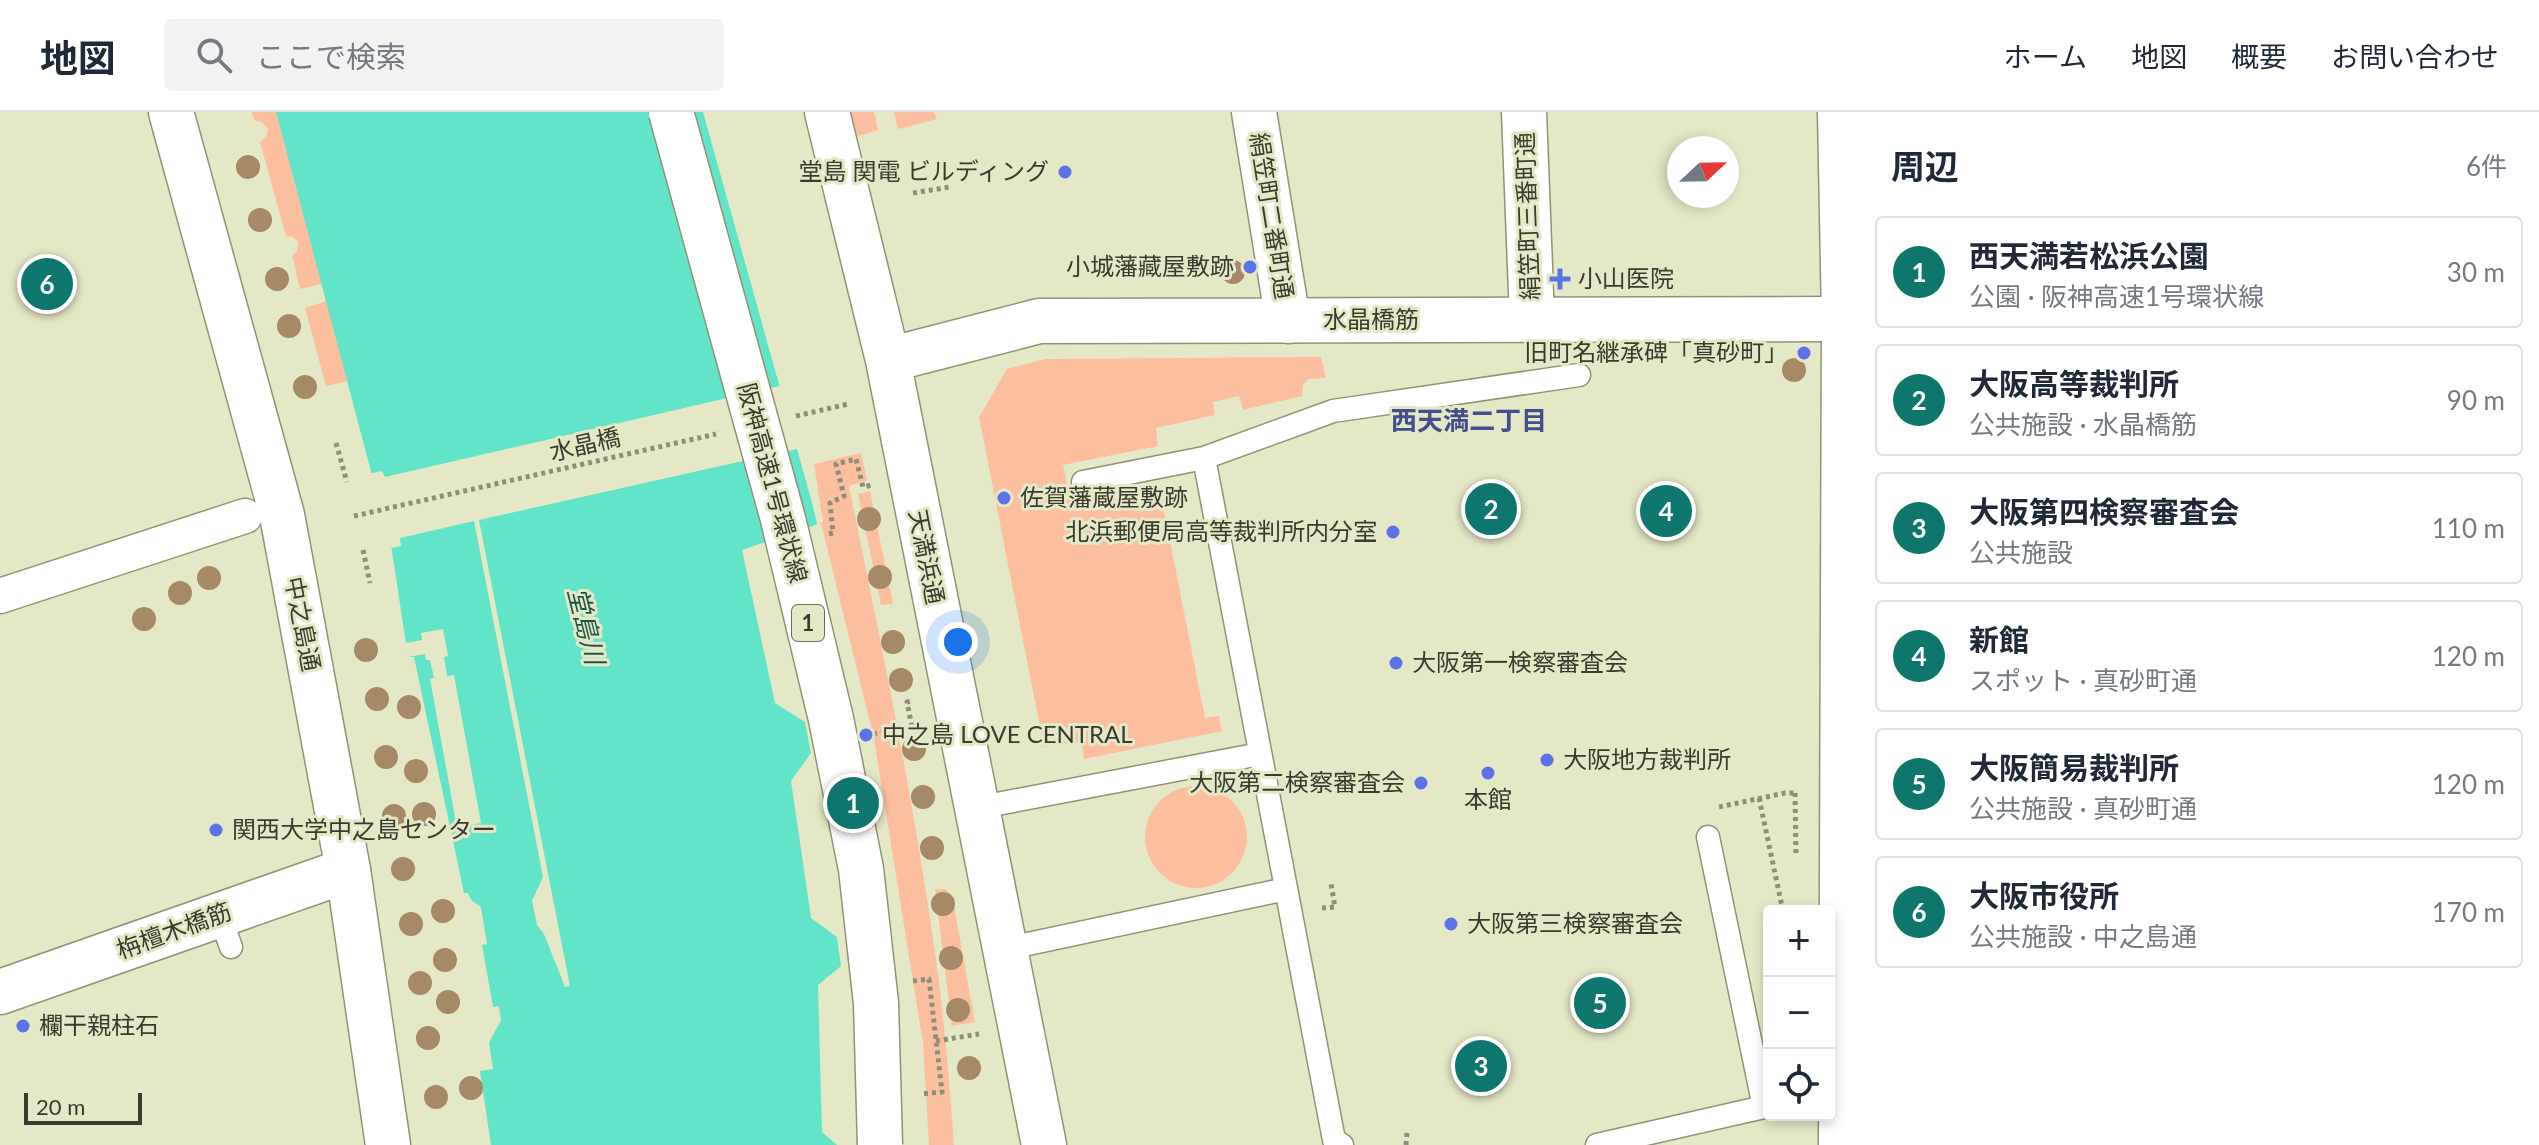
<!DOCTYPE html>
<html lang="ja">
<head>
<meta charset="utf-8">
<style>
  body { margin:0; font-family:Lato,"Noto Sans JP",sans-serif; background:#f2f2f3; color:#1f2937 }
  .controls { position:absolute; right:24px; bottom:24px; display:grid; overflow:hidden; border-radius:8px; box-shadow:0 4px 12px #0003 }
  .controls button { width:72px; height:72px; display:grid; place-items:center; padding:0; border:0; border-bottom:2px solid #e0e1e3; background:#fff; color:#1f2937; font:40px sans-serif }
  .compass { position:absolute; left:1667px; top:24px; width:72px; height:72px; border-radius:50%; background:#fff; box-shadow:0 4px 12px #0003; rotate:68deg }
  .scale { position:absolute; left:24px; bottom:20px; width:118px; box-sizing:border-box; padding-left:8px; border:4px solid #3a3b2e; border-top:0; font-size:22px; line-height:28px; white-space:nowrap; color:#3a3b2e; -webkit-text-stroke:6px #e4e8c6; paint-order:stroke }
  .you { position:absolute; left:958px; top:530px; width:28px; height:28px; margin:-20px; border:6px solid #fff; border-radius:50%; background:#1a73e8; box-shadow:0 0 0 12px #1a73e833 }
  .badge { display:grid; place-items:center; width:52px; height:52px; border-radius:50%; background:#0f766e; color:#fff; font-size:26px; font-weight:700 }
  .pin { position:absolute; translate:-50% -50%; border:4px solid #fff; box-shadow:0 2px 8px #0006 }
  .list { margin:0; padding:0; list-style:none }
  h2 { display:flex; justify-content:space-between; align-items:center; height:104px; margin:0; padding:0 32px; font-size:34px }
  h2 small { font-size:26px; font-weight:400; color:#747a83 }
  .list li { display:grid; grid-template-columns:52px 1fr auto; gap:24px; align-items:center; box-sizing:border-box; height:112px; margin:0 16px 16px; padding:0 16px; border:2px solid #e0e1e3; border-radius:8px }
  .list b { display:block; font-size:30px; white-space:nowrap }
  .list p { margin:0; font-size:26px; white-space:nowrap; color:#747a83 }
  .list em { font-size:26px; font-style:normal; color:#747a83 }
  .icon { flex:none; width:44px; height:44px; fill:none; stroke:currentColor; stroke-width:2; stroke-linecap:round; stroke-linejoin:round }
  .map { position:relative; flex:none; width:1859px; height:1033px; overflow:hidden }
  header { display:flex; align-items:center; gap:48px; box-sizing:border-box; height:112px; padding:0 40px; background:#fff; border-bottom:2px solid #e0e1e3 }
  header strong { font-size:38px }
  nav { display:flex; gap:44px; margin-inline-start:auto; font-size:28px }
  .search { width:560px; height:72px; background:#f2f2f3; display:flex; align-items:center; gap:20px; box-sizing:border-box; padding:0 28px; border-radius:8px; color:#747a83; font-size:30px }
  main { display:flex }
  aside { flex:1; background:#fff }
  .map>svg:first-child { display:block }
  .green { fill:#fbbf9f }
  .water { fill:#61e4c7 }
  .pier { fill:#e4e8c6 }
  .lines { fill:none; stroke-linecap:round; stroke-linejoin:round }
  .service-casing { stroke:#909475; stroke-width:25 }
  .pedestrian-casing { stroke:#909475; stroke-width:37 }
  .minor-casing { stroke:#909475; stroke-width:47 }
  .tertiary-casing { stroke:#909475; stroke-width:47 }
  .path { stroke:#8d8f78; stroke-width:5; stroke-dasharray:4 4; stroke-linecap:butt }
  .service { stroke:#fff; stroke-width:22 }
  .pedestrian { stroke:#fff; stroke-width:34 }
  .minor { stroke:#fff; stroke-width:44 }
  .tertiary { stroke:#fff; stroke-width:44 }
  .motorway-bridge-casing { stroke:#909475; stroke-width:47; stroke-linecap:butt }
  .motorway-bridge { stroke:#fff; stroke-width:44 }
  .tree { fill:#a68967 }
  .poi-dot { fill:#5c72e9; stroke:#e4e8c6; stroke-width:3 }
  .labels { text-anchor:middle; stroke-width:6; stroke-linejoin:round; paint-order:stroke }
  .shield { fill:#e4e8c6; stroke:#6d6f5c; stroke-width:2 }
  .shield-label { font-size:22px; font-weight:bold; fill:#3a3b2e }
  .poi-label { font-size:24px; fill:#3a3b2e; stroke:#e4e8c6; text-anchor:start }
  .street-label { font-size:24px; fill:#3a3b2e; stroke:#e4e8c6 }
  .neighbourhood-label { font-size:26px; font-weight:bold; fill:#424f8c; stroke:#e4e8c6 }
  .water-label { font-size:26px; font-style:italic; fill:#1f554a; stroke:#e4e8c6 }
</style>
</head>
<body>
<header>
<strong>地図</strong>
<div class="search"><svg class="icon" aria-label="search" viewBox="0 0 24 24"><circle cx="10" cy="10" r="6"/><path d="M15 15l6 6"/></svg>ここで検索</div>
<nav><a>ホーム</a><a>地図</a><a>概要</a><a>お問い合わせ</a></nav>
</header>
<main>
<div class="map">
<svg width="1859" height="1033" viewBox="0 0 1859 1033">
  <rect width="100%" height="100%" fill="#e4e8c6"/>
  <path class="green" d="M252,0H276L322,172L300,177L292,143L297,139L298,130L293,125L286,124L260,30L266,25L268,17L262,10L254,8Z
    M849,0H874L878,18L855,25Z
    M894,0H934L937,7L898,17Z
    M327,189L348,269L326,274L305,196Z
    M1321,245L1326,266L1308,267L1303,273L1302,284L1243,298L1239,284L1213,290L1215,303L1156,316L1158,334L1063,353L1071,391L1159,374L1205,606L1219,604L1222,619L1084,647L1081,629L1044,635L979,305L1007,257L1045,247Z
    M861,341L867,368L849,374C880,526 912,679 934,834C944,900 949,966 954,1033H837L742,438L823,410L814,352Z
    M870,379L893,492L881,493L858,382Z
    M1145 725a51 51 0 1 1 102 0a51 51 0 1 1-102 0Z
    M935,777H945L952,783L975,910L952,914Z"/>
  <path class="water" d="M276,0H703L811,387L870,627L925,1033H491L480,959L493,957L489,930L501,909L499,894L493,895L482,833L487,832L481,795L471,788L468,781H464L414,545H408L392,439Z"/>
  <path class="pier" d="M784,273L801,336L479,408L570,874L565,875L544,822L537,813L532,789L543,765L474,409L400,426L401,434L387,437L368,362L382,359L385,365Z
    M821,411L874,627L923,931L929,1033H837L822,1020L818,873L841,854L837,825L811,806L791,669L811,641L805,610L775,591L742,438Z
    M443,517L448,544L444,545L447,564L454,563L481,711L457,716L430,567L434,566L430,548H426L425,542L408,545L405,531L422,528L421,521Z"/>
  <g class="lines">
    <g class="service-casing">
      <path id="service" d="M1083,370L1204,346
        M976,696L1260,642
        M219,802L231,835
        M1004,837L1286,777
        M1342,1033L1334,1028L1204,346L1333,299L1579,263
        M1597,1033L1764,995L1708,725"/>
    </g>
    <g class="pedestrian-casing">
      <path id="pedestrian" d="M0,484L245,404"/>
    </g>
    <g class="minor-casing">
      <path id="minor" d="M1524,0L1532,207
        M1840,0L1844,207L1841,1033
        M0,880L348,758"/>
    </g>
    <g class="tertiary-casing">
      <path id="tertiary" d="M171,0L282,403L348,758L388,1033
        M827,0L888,248L1044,1033
        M1254,0L1288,209
        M888,248L1039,209L1844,207"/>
    </g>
    <path class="path" d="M913,81L950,75
      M796,304L848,292
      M336,331L347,370
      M354,404L716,322
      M829,422L833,421L830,391L844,384L836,352L856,347L863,375L872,373
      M363,438L370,471
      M873,622L912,615L907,590L912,589
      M1795,681L1796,744
      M1759,686L1783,799
      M1719,695L1785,681H1796
      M1322,796L1335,795L1331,772
      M913,869L929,867L942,980L921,982
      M936,929L979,922
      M1406,1033L1407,1021"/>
    <use href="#service" class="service"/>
    <use href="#pedestrian" class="pedestrian"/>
    <use href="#minor" class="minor"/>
    <use href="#tertiary" class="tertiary"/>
    <g class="motorway-bridge-casing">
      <path id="motorway-bridge" d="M671,0L783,407L831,607L861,757L876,891L880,1033"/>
    </g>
    <use href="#motorway-bridge" class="motorway-bridge"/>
  </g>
  <g class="tree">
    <circle cx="248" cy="55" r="12"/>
    <circle cx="260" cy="108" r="12"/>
    <circle cx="1233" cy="160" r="12"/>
    <circle cx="277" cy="167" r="12"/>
    <circle cx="289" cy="214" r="12"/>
    <circle cx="1794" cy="258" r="12"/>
    <circle cx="305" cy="275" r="12"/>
    <circle cx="869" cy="407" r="12"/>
    <circle cx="880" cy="465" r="12"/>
    <circle cx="209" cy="466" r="12"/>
    <circle cx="180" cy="481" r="12"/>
    <circle cx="144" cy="507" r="12"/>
    <circle cx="893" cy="530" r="12"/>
    <circle cx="366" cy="538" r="12"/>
    <circle cx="901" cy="568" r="12"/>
    <circle cx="377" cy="587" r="12"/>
    <circle cx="409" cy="595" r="12"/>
    <circle cx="914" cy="637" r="12"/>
    <circle cx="386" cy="645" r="12"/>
    <circle cx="416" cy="659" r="12"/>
    <circle cx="923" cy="685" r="12"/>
    <circle cx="424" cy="702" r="12"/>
    <circle cx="394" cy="704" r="12"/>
    <circle cx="932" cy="736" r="12"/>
    <circle cx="403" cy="757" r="12"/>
    <circle cx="943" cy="792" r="12"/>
    <circle cx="443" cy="799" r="12"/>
    <circle cx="411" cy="812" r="12"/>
    <circle cx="951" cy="846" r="12"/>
    <circle cx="445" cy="848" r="12"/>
    <circle cx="420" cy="871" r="12"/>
    <circle cx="448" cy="890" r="12"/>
    <circle cx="958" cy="898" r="12"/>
    <circle cx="428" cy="926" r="12"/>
    <circle cx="969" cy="956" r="12"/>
    <circle cx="471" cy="976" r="12"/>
    <circle cx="436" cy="985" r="12"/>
  </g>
  <g class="poi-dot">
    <circle cx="1065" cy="60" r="8"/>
    <circle cx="1250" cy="155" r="8"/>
    <path d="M1556 155h8v8h8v8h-8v8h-8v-8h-8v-8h8z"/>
    <circle cx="1804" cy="241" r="8"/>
    <circle cx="1004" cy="386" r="8"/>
    <circle cx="1393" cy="420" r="8"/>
    <circle cx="1396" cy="551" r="8"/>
    <circle cx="866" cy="623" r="8"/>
    <circle cx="1547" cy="648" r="8"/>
    <circle cx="1488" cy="661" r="8"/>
    <circle cx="1421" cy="671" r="8"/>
    <circle cx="216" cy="718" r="8"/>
    <circle cx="1451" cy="812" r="8"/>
    <circle cx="23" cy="914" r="8"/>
  </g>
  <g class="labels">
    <rect class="shield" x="792" y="493" width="32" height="36" rx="6"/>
    <g class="shield-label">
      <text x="808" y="519">1</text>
    </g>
    <g class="poi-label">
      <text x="1049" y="68" text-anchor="end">堂島 関電 ビルディング</text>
      <text x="1234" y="163" text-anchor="end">小城藩藏屋敷跡</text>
      <text x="1578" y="175">小山医院</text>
      <text x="1788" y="249" text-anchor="end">旧町名継承碑「真砂町」</text>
      <text x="1020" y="394">佐賀藩蔵屋敷跡</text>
      <text x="1377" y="428" text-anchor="end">北浜郵便局高等裁判所内分室</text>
      <text x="1412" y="559">大阪第一検察審査会</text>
      <text x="882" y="631">中之島 LOVE CENTRAL</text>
      <text x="1563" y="656">大阪地方裁判所</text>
      <text x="1405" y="679" text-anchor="end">大阪第二検察審査会</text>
      <text x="1488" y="696" text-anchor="middle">本館</text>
      <text x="232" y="726">関西大学中之島センター</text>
      <text x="1467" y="820">大阪第三検察審査会</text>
      <text x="39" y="922">欄干親柱石</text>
    </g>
    <g class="street-label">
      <text transform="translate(1271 104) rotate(81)" y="8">絹笠町二番町通</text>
      <text transform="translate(1528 104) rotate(-92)" y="8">絹笠町三番町通</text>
      <text x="1371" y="216">水晶橋筋</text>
      <text transform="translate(585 333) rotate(-13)" y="8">水晶橋</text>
      <text transform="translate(772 371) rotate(75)" y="8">阪神高速1号環状線</text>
      <text transform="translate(926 445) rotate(79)" y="8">天満浜通</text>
      <text transform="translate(302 512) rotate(79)" y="8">中之島通</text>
      <text transform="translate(174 819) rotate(-20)" y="8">栴檀木橋筋</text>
    </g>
    <g class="neighbourhood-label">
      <text x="1469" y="318">西天満二丁目</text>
    </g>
    <g class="water-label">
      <text transform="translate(586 514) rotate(76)" y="9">堂島川</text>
    </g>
  </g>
</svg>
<div class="controls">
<button>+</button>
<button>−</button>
<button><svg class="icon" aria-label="locate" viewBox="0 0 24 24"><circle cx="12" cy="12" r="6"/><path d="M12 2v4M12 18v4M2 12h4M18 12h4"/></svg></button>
</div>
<svg class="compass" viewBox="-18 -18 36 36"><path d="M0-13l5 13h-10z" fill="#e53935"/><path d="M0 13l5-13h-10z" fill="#747a83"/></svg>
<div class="scale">20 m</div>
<div class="you"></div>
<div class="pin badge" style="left:853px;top:691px">1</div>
<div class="pin badge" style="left:1491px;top:397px">2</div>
<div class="pin badge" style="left:1481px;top:954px">3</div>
<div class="pin badge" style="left:1666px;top:399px">4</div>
<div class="pin badge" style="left:1600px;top:891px">5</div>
<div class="pin badge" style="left:47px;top:172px">6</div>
</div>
<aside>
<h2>周辺<small>6件</small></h2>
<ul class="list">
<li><span class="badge">1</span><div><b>西天満若松浜公園</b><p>公園 · 阪神高速1号環状線</p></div><em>30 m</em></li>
<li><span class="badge">2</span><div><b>大阪高等裁判所</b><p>公共施設 · 水晶橋筋</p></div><em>90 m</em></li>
<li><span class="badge">3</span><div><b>大阪第四検察審査会</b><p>公共施設</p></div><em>110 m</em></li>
<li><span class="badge">4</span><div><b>新館</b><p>スポット · 真砂町通</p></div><em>120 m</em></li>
<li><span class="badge">5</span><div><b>大阪簡易裁判所</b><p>公共施設 · 真砂町通</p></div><em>120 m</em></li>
<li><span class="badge">6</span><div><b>大阪市役所</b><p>公共施設 · 中之島通</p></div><em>170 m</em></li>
</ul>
</aside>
</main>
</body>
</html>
